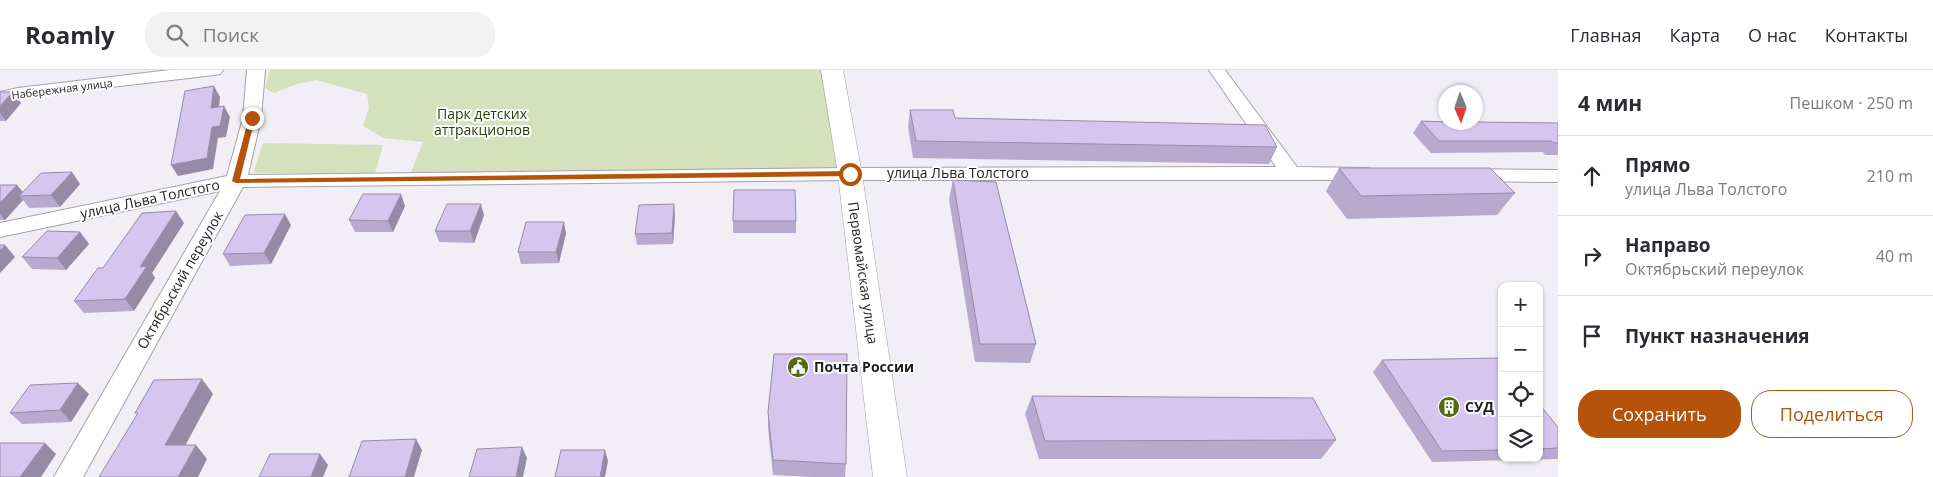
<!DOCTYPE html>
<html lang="ru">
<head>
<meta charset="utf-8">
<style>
  body { margin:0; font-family:"Open Sans",sans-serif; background:#f2f2f3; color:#2b2b33 }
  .controls { position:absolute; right:15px; bottom:15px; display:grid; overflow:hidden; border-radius:10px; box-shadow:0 1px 4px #0004 }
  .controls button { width:45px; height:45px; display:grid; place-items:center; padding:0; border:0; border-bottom:1px solid #e1e1e2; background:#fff; color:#2b2b33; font:25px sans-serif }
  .compass { position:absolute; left:1438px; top:15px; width:45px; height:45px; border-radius:50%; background:#fff; box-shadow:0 1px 4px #0004; rotate:178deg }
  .stop { position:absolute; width:15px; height:15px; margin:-11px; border:4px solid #b45309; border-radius:50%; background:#fff }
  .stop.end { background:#b45309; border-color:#fff; box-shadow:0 1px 5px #0008 }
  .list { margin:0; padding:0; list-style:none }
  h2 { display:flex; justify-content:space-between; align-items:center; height:65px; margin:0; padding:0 20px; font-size:21px }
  h2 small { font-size:16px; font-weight:400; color:#7c7c81 }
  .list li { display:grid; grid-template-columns:32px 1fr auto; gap:15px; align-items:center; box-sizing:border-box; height:80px; padding:0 20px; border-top:1px solid #e1e1e2 }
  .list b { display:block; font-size:19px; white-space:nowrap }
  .list p { margin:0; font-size:16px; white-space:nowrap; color:#7c7c81 }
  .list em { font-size:16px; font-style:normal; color:#7c7c81 }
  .actions { display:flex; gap:10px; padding:15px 20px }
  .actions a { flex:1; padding:11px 0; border:1px solid #b45309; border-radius:20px; text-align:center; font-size:18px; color:#b45309 }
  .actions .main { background:#b45309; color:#fff }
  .icon { flex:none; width:28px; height:28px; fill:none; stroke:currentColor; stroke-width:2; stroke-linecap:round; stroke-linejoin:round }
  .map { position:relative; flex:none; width:1558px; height:407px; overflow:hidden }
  header { display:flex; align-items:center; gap:30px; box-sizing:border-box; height:70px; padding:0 25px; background:#fff; border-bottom:1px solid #e1e1e2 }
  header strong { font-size:24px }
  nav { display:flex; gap:28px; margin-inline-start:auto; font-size:18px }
  .search { width:350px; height:45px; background:#f2f2f3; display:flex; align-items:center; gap:12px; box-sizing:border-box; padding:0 18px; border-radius:20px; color:#7c7c81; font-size:19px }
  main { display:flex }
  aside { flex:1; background:#fff }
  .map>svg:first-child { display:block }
  .green { fill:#d5e1bd }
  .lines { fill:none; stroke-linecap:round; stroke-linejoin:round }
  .street-casing { stroke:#a5a2aa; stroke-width:2 }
  .secondary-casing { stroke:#a5a2aa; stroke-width:1 }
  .street { fill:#fff; fill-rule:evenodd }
  .secondary { fill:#fff; fill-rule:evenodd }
  .wall { fill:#b8aace }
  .shaded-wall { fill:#968ba7 }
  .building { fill:#d6c6ef; stroke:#968ba7 }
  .route { fill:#b45309 }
  .labels { text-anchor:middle; stroke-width:4; stroke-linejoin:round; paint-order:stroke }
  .far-street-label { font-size:11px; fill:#1e1d20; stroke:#fff }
  .park-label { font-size:14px; fill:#2e3a09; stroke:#fff }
  .street-label { font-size:14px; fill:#1e1d20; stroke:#fff }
  .poi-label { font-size:14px; font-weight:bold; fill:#1e1d20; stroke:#fff; text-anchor:start }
</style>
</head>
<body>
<header>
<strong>Roamly</strong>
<div class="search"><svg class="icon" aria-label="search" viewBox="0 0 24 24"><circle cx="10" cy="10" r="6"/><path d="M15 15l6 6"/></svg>Поиск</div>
<nav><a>Главная</a><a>Карта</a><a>О нас</a><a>Контакты</a></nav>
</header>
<main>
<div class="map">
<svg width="1558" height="407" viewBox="0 0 1558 407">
  <rect width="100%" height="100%" fill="#f1eef6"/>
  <path class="green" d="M270,0H822L843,99L410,105L423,72L383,68L363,56L369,38L367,24L316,10L297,14L274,23L265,18Z
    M263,73L383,75L375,103H253Z"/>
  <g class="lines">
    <g class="street-casing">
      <path id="street" d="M170,0H223L220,4L214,5L18,28L0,32V22L18,18Z
        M247,0H265L261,48L248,105L850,98L1276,97L1209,0H1225L1297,97L1367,98L1374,100L1377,104L1374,108L1367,110H850L243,117L83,407H54L220,121L0,167V153L227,106L243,48Z
        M1467,99L1558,100V112L1467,111L1460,109L1457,105L1460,101Z"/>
    </g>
    <g class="secondary-casing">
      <path id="secondary" d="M821,0H843L862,104L907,407H873L838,104Z"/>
    </g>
    <use href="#street" class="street"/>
    <use href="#secondary" class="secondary"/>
  </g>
  <path class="wall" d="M0,22L21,33L6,51H0Z
    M910,40L955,48L1277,77L1269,94L913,88L908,57Z
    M1421,51L1558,53V85H1545L1543,82L1431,83L1413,63Z
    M1339,98L1515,123L1497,145L1347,149L1326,121Z
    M953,110L1036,274L1030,293L975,292L949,129Z
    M80,114L60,137L29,138L23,130L5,150H0V115H17L23,122Z
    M405,136L393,162H355L349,150Z
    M484,145L474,173L439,172L435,161Z
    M675,145L673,174L637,175L635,164Z
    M733,151H796V163H733Z
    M184,153L152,203L155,208L134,241L84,243L74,231L103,198Z
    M291,155L271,194L230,196L223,184Z
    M80,162L89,174L66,200L32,199L22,187Z
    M566,163L559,193L521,194L518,182Z
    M1502,289V388H1539V334L1558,357V389L1432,392L1373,302L1382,290Z
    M89,324L71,352L22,354L10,343Z
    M1032,326L1336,370L1321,389H1039L1025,344Z
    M768,342L846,394L845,407H811L773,405L768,358Z"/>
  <path class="shaded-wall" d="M214,16L220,27L218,50L211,38Z
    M13,22L21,33L6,51L0,43V36Z
    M224,36L230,47L226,67L218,68L213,99L178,106L171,95L212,57Z
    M72,102L80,114L60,137L51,125Z
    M17,115L26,126H19L23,130L5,150L0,144V133Z
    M401,124L405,136L393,162L388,151Z
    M481,134L484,145L474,173L470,161Z
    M674,134L675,145L673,174L672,163Z
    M176,141L184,153L152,203L155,208L134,241L125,229L140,197Z
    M285,144L291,155L271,194L264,183Z
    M564,152L566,163L559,193L556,182Z
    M80,162L89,174L66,200L57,188Z
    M5,175L15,187L0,203V181Z
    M202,309L213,324L178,389L165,375Z
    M78,313L89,324L71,352L60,340Z
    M416,369L422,380L414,407H405Z
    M45,373L56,384L41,407H20Z
    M196,375L207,389L198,407H178Z
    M522,377L527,388L523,407H516Z
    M605,380L608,391L605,407H600Z
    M320,384L328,395L323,407H311Z"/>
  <path class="building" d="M214,16L211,38L224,36L220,56L212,57L207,88L171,95L185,21Z
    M0,22H13L0,36Z
    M910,40H953L955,48L1265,55L1277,77L916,71Z
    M1421,51L1446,52H1476L1558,53V73H1554L1551,71H1439Z
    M1339,98H1490L1515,123L1361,126Z
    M72,102L51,125L19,126L41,103Z
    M953,110L996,112L1036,274H980Z
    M0,115H17L0,133Z
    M734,120H795L796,151H733Z
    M363,124H401L388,151L349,150Z
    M447,134H481L470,161H435Z
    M674,134L672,163L635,164L639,135Z
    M176,141L140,197L147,196L125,229L74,231L98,198H103L142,143Z
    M285,144L264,183L223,184L245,145Z
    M526,152H564L556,182H518Z
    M47,161L80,162L57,188L22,187Z
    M0,175H5L0,181Z
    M774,284H847L846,394L773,390L768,342Z
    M1501,288L1502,380L1442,381L1382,290Z
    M202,309L165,375H196L178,407H99L138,343H135L154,310Z
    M78,313L60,340L10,343L30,315Z
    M1032,326L1313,328L1336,370L1045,371Z
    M1539,334L1558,357V378L1539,379Z
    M416,369L405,407H349L362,371Z
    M0,373H45L20,407H0Z
    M522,377L516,407H469L477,379Z
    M561,380H605L600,407H555Z
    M270,384H320L311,407H259Z"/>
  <path class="route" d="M249,47L255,48L240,109L850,101L853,104L850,106L236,113L232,111Z"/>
  <defs>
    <g id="civic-disc" transform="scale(1.125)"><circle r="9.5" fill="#556814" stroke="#fff"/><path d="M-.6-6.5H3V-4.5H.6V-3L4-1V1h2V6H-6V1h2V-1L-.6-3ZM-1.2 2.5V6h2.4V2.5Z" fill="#fff"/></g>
    <g id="building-disc" transform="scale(1.125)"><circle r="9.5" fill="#556814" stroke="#fff"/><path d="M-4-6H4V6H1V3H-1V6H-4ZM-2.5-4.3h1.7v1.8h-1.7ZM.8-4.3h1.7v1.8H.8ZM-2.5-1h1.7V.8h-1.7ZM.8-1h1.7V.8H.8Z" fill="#fff"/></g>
  </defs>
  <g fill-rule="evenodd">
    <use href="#civic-disc" x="798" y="297"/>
    <use href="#building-disc" x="1449" y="337"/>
  </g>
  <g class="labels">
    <g class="far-street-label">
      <text transform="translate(62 19) rotate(-7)" y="4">Набережная улица</text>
    </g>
    <g class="park-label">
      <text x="482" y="49">Парк детских<tspan x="482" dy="16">аттракционов</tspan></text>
    </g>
    <g class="street-label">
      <text x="958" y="108">улица Льва Толстого</text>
      <text transform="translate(150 129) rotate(-12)" y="5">улица Льва Толстого</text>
      <text transform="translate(863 203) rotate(82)" y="5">Первомайская улица</text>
      <text transform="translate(180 210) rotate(-60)" y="5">Октябрьский переулок</text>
    </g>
    <g class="poi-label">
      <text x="814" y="302">Почта России</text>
      <text x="1465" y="342">СУД</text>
    </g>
  </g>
</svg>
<div class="controls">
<button>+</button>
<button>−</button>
<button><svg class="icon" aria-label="locate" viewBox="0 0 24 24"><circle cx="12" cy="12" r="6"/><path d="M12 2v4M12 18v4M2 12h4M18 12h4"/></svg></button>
<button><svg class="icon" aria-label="layers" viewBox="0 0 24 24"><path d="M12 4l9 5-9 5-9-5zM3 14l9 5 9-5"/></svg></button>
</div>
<svg class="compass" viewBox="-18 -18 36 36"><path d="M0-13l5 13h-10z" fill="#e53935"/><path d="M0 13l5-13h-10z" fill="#7c7c81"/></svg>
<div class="stop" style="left:850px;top:104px"></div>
<div class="stop end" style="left:252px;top:48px"></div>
</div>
<aside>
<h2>4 мин<small>Пешком · 250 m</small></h2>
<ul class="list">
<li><svg class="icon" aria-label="ahead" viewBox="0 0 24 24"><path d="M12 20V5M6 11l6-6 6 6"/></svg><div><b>Прямо</b><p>улица Льва Толстого</p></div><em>210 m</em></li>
<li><svg class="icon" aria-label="right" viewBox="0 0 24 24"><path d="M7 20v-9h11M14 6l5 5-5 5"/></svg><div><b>Направо</b><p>Октябрьский переулок</p></div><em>40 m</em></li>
<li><svg class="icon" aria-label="arrive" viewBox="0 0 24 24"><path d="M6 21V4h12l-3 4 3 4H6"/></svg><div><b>Пункт назначения</b></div></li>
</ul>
<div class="actions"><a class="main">Сохранить</a><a>Поделиться</a></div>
</aside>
</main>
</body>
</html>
